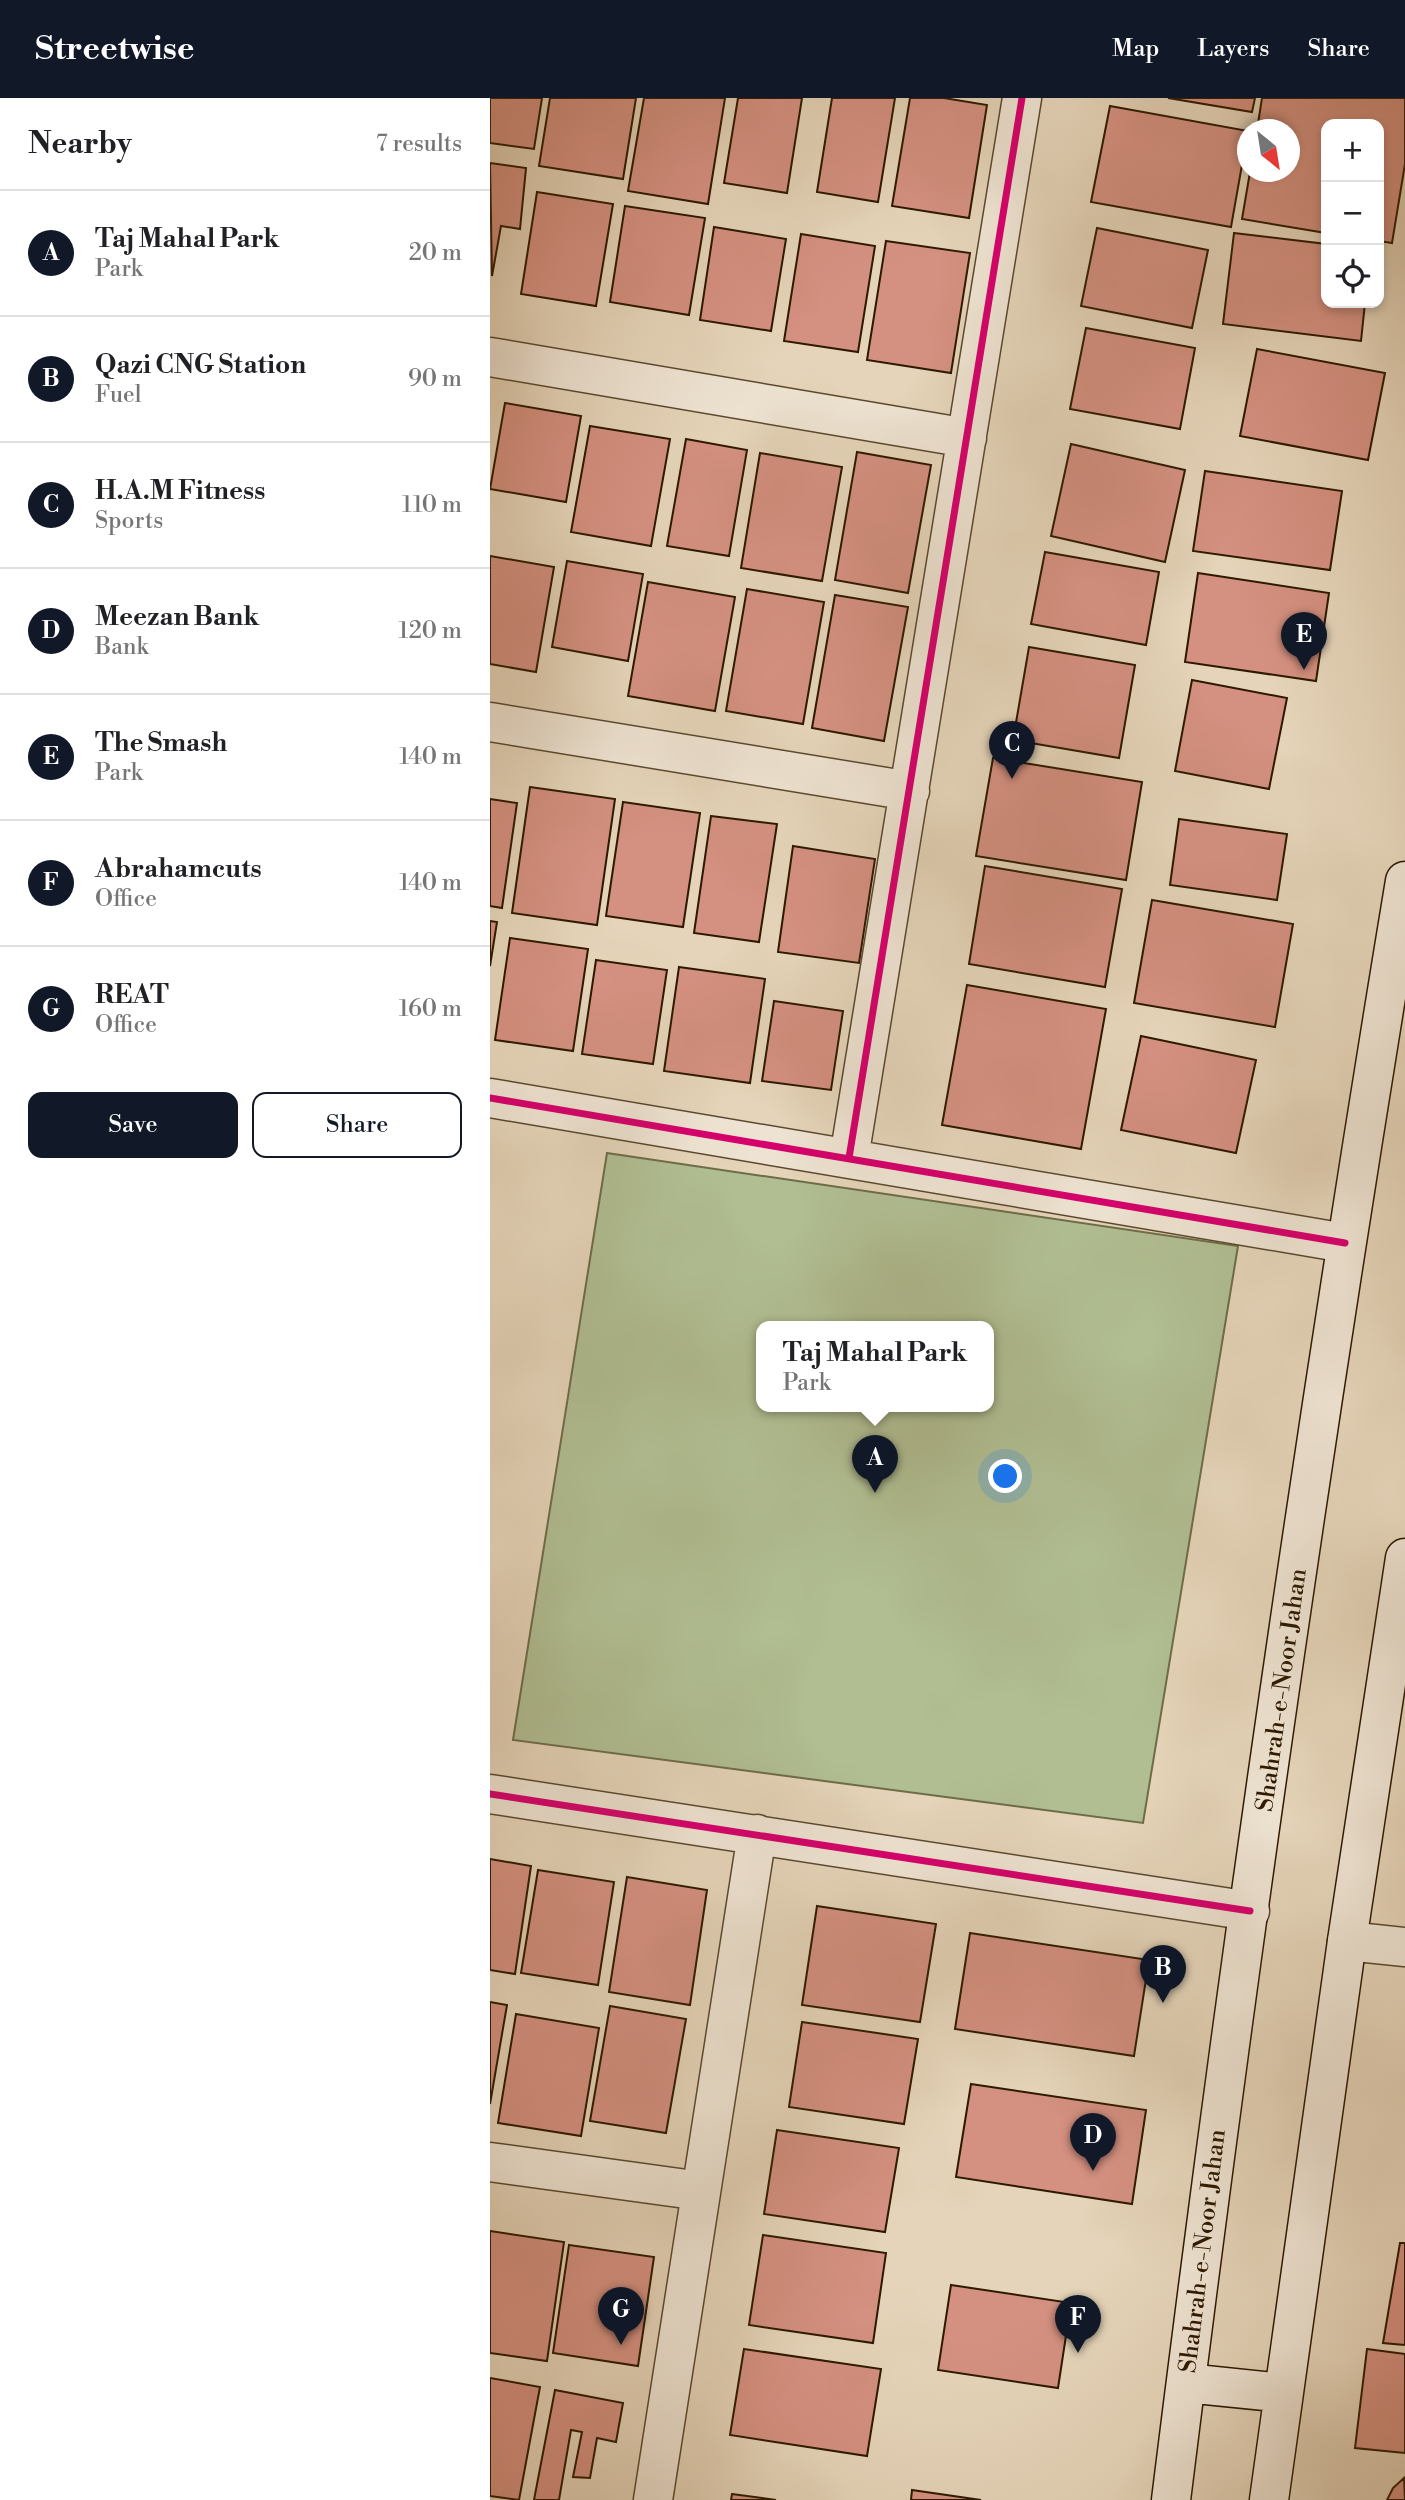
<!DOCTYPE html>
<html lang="en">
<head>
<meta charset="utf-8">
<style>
  body { margin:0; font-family:"Libre Bodoni",serif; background:#f6f6f6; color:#202124 }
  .controls { position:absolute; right:21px; top:21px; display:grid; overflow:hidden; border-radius:14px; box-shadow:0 4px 10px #0003 }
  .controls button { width:63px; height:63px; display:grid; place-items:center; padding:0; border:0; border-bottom:2px solid #e0e0e0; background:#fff; color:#202124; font:35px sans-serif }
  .compass { position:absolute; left:747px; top:21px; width:63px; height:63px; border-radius:50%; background:#fff; box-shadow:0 4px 10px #0003; rotate:150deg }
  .you { position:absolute; left:516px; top:1379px; width:24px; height:24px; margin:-18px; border:5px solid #fff; border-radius:50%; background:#1a73e8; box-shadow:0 0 0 10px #1a73e833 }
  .badge { display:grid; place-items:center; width:46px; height:46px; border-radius:50%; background:#111827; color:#fff; font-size:23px; font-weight:700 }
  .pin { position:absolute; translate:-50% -58px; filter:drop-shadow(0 2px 4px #0008) }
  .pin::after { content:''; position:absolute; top:37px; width:24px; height:21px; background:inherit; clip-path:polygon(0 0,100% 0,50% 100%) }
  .popup { position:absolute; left:266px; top:1223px; width:238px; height:91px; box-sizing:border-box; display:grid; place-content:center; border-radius:14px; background:#fff; filter:drop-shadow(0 2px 5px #0005); font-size:23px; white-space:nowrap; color:#757577 }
  .popup b { font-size:26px; color:#202124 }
  .popup::after { content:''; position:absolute; left:50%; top:100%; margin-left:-14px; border:14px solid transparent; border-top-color:#fff }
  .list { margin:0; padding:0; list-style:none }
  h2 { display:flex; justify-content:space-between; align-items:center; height:91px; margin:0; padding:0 28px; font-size:30px }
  h2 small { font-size:23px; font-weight:400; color:#757577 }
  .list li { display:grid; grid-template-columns:46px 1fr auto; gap:21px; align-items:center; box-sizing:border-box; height:126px; padding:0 28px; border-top:2px solid #e0e0e0 }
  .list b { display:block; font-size:26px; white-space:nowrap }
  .list p { margin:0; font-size:23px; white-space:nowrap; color:#757577 }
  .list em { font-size:23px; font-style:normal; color:#757577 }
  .actions { display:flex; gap:14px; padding:21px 28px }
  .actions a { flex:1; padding:16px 0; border:2px solid #111827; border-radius:14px; text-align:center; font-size:24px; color:#111827 }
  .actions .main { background:#111827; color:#fff }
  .icon { flex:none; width:38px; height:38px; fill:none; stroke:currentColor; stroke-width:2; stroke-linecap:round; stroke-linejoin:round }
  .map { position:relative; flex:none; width:915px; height:2402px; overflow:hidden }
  header { display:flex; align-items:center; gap:42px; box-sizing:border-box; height:98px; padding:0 35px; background:#111827; color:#fff }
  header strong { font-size:33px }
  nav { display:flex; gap:38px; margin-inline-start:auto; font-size:24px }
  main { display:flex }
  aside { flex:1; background:#fff }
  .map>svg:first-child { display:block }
  .green { fill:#b0be92; stroke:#6e6c49; stroke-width:2; fill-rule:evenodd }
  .building { fill:#d49080; stroke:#2d1900; stroke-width:2 }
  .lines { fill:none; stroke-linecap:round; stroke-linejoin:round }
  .street-casing { stroke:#5b482e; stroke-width:41 }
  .secondary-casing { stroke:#2d1900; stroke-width:41 }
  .street { stroke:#eee3d2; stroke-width:38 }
  .secondary { stroke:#eee3d2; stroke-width:38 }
  .cycleway-casing { stroke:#eee3d2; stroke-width:11 }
  .cycleway { stroke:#d6006c; stroke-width:7 }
  .labels { text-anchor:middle; stroke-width:6; stroke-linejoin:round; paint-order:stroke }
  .street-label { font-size:24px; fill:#2d1900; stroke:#eee3d2 }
</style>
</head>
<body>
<header>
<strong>Streetwise</strong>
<nav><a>Map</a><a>Layers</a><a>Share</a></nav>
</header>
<main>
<aside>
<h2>Nearby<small>7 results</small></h2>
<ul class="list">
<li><span class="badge">A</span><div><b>Taj Mahal Park</b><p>Park</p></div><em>20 m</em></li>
<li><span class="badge">B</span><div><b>Qazi CNG Station</b><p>Fuel</p></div><em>90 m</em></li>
<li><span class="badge">C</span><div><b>H.A.M Fitness</b><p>Sports</p></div><em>110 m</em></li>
<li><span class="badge">D</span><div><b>Meezan Bank</b><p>Bank</p></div><em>120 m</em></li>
<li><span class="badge">E</span><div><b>The Smash</b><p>Park</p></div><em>140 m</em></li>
<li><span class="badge">F</span><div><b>Abrahamcuts</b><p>Office</p></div><em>140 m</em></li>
<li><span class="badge">G</span><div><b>REAT</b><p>Office</p></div><em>160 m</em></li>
</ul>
<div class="actions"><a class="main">Save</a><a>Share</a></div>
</aside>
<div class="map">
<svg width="915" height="2402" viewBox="0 0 915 2402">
  <rect width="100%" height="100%" fill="#e5d4b9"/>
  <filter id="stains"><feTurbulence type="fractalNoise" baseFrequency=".00286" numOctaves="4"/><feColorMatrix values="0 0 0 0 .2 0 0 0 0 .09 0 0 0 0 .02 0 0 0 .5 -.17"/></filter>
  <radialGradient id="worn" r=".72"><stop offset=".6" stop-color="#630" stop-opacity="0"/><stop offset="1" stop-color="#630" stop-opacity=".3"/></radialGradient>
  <path class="green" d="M117,1055L748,1148L653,1725L23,1642ZM271,1229H499V1309H271Z"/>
  <path class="building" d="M0,0H52L44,51L0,45Z
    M60,0H146L133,81L49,68Z
    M154,0H235L218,106L138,93Z
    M248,0H312L297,95L234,85Z
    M342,0H405L388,104L327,94Z
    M420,0H454L497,7L479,120L402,108Z
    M678,0H765L762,14Z
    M772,0H915V66L902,145L889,143V26H836V135L752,121L760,74H800V32H767Z
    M620,8L758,33L741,129L601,104Z
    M0,65L36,70L30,131L11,128L2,178Z
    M47,94L123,106L106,208L31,196Z
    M135,108L215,120L199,217L120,204Z
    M224,129L296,141L281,233L210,222Z
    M607,130L718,152L702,230L591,208Z
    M744,135L836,146V205H875L871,243L733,226Z
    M311,136L385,148L368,254L294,243Z
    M396,143L480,155L461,275L377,262Z
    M596,230L705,250L690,331L580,311Z
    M767,251L895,275L878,362L750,338Z
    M15,305L91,318L76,404L0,391Z
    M100,328L180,341L161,448L81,434Z
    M196,341L257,352L239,458L177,448Z
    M581,346L695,372L675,464L561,438Z
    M367,354L441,367L418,495L345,482Z
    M270,355L352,369L332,483L251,470Z
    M715,373L852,393L840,472L703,453Z
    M555,454L669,474L656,547L541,526Z
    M0,458L64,469L46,574L0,566Z
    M77,463L153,476L138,563L62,549Z
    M708,475L839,495L826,583L695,564Z
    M158,484L245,499L225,613L138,598Z
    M257,491L334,504L313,626L236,613Z
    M345,497L418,509L394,643L322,630Z
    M539,549L645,567L629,660L523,642Z
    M702,582L797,600L779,691L685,673Z
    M503,660L652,684L636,782L486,758Z
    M40,689L125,701L107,827L22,815Z
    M0,701L27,705L12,810L0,808Z
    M133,704L210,715L193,829L116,818Z
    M221,718L287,726L269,844L204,835Z
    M689,721L797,736L787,802L680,787Z
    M303,748L385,761L369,865L288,854Z
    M495,768L632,791L615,889L479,866Z
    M662,802L803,826L785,929L644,905Z
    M0,823L7,824L0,868Z
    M20,840L98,851L83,953L5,942Z
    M106,862L177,872L163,966L92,956Z
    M189,869L275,881L260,985L174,973Z
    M477,887L616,911L591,1051L452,1027Z
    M284,903L353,913L341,992L272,983Z
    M651,938L766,962L746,1055L631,1032Z
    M0,1761L41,1768L25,1876L0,1872Z
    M48,1772L124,1784L108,1887L31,1875Z
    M137,1779L217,1792L200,1907L119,1894Z
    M327,1808L446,1826L430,1924L312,1907Z
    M480,1835L659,1862L644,1958L465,1931Z
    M0,1904L17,1907L0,2006Z
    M120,1908L196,1921L176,2035L100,2023Z
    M26,1916L109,1930L91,2038L8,2025Z
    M312,1924L428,1941L414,2026L299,2009Z
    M481,1986L656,2012L642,2106L466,2079Z
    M287,2032L409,2050L395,2134L274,2116Z
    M0,2133L74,2144L57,2263L0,2255Z
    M273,2137L396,2155L383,2245L259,2227Z
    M910,2145H915V2247L893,2245Z
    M79,2147L164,2159L148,2268L63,2255Z
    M461,2187L581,2205L568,2290L448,2272Z
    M254,2251L391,2271L377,2358L240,2337Z
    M877,2251L915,2256V2355L865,2350Z
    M0,2280L50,2289L29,2402L0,2398Z
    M65,2292L133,2305L126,2344L107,2340L100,2380L83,2379L92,2334L81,2332L69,2402H44Z
    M914,2380L915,2402H897L903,2390Z
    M422,2392L491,2402H421Z
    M242,2396L286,2402H241Z"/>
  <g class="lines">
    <g class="street-casing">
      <path id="street" d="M0,259L477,340
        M0,624L420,693
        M0,1000L855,1145
        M359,1060L532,0
        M0,1696L760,1813
        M857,1843L915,1849
        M0,2064L211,2093
        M163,2402L267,1736"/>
    </g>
    <g class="secondary-casing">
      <path id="secondary" d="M696,2285L794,2295
        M681,2402C748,1861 826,1321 915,783
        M779,2402L857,1843L915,1460"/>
    </g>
    <use href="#street" class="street"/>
    <use href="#secondary" class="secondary"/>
    <g class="cycleway-casing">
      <path id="cycleway" d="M0,1000L855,1145
        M359,1060L532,0
        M0,1696L760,1813"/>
    </g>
    <use href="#cycleway" class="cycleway"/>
  </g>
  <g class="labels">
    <g class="street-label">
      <text transform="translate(791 1592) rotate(-82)" y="8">Shahrah-e-Noor Jahan</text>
      <text transform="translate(712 2153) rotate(-83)" y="8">Shahrah-e-Noor Jahan</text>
    </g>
  </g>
  <rect width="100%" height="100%" filter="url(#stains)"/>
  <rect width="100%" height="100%" fill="url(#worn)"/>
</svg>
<div class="controls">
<button>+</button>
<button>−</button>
<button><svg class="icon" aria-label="locate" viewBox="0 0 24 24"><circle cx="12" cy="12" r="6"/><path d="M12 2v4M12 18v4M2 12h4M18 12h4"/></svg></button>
</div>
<svg class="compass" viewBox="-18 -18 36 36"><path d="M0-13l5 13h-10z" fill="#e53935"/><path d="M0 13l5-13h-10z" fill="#757577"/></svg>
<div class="you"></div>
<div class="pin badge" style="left:385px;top:1395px">A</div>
<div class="popup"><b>Taj Mahal Park</b>Park</div>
<div class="pin badge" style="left:673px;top:1905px">B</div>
<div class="pin badge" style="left:522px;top:681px">C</div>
<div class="pin badge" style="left:603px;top:2073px">D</div>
<div class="pin badge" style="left:814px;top:572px">E</div>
<div class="pin badge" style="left:588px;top:2255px">F</div>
<div class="pin badge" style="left:131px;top:2247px">G</div>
</div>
</main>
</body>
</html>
